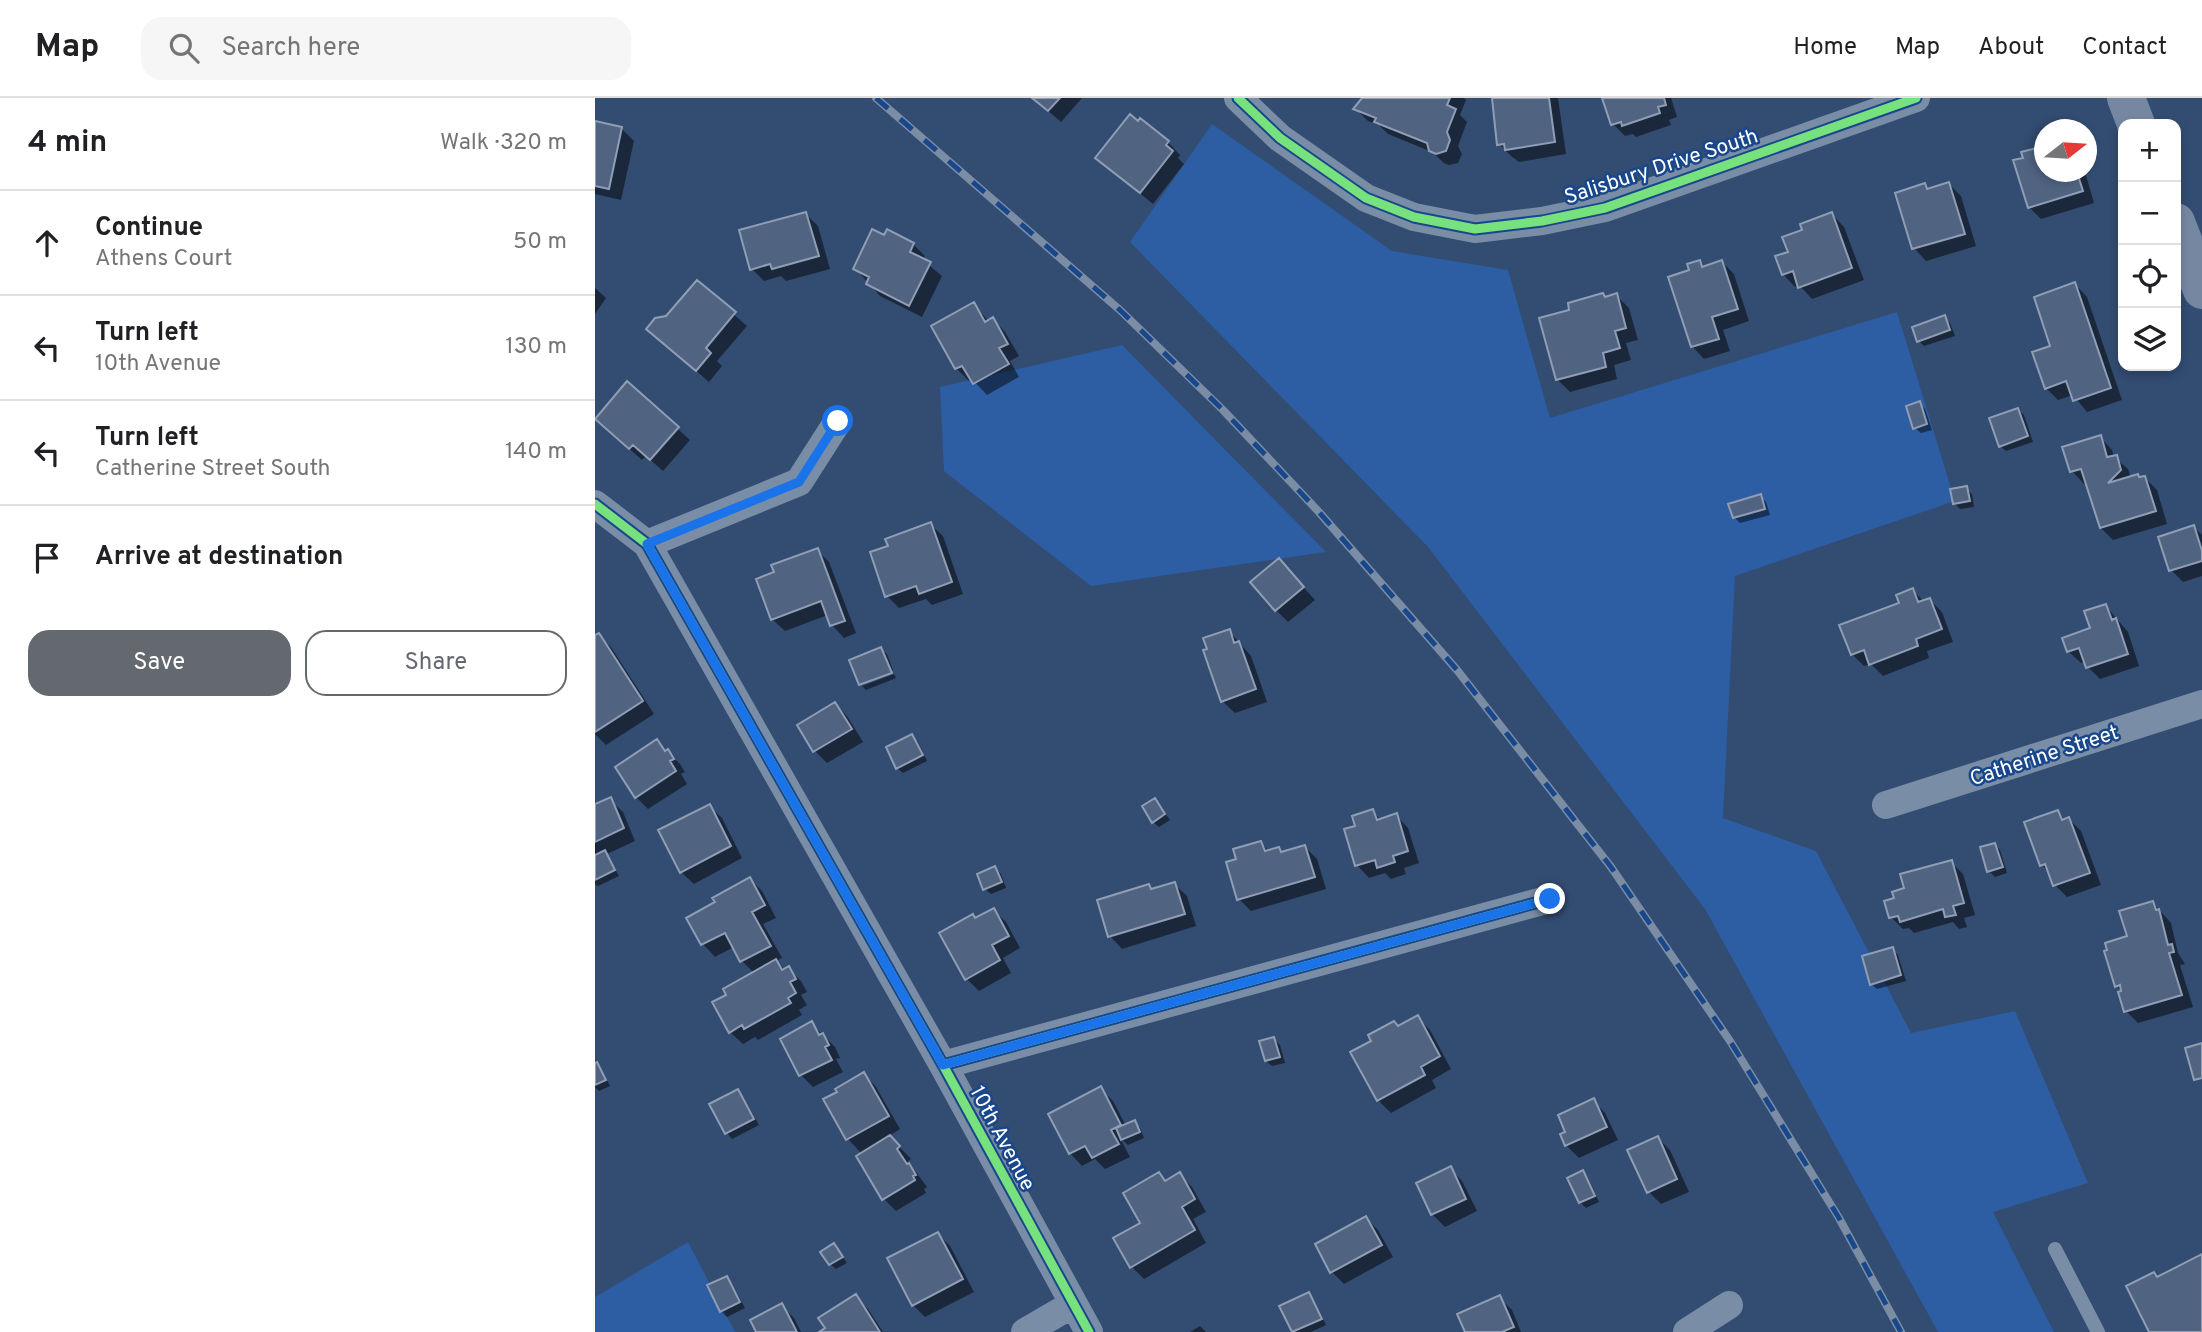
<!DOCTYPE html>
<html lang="en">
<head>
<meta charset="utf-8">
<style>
  body { margin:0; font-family:Overpass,sans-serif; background:#f6f6f6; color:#202124 }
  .controls { position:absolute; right:21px; top:21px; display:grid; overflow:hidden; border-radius:14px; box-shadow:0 4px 10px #0003 }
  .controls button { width:63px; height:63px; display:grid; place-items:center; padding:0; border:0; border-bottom:2px solid #e0e0e0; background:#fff; color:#202124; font:35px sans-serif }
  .compass { position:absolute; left:1439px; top:21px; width:63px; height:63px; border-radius:50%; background:#fff; box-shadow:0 4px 10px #0003; rotate:73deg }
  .stop { position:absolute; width:21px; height:21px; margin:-16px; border:5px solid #1a73e8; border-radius:50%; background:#fff }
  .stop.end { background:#1a73e8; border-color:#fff; box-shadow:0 2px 7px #0008 }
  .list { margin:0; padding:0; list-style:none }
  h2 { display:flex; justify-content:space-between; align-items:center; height:91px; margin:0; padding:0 28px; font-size:30px }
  h2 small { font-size:23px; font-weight:400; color:#757577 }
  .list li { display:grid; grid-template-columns:46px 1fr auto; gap:21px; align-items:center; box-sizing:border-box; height:105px; padding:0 28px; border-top:2px solid #e0e0e0 }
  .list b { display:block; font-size:26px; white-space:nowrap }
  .list p { margin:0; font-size:23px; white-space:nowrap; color:#757577 }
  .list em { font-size:23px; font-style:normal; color:#757577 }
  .actions { display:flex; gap:14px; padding:21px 28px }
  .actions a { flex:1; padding:16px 0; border:2px solid #646970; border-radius:21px; text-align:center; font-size:24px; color:#646970 }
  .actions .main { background:#646970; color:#fff }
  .icon { flex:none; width:38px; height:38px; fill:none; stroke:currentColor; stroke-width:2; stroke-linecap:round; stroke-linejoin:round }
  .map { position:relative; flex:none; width:1607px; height:1234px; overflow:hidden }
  header { display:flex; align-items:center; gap:42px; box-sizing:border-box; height:98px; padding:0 35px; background:#fff; border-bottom:2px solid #e0e0e0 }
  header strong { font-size:33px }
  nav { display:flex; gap:38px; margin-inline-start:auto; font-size:24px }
  .search { width:490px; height:63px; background:#f6f6f6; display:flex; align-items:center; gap:18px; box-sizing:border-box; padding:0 24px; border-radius:21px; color:#757577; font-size:26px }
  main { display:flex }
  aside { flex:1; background:#fff }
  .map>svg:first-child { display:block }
  .green { fill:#2d5da2 }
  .shadow { fill:#0007 }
  .building { fill:#506482; stroke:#8f9eb4; stroke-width:2 }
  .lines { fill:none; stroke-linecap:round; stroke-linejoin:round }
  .lane { stroke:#7a8da6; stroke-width:14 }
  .street { stroke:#7a8da6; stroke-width:28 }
  .secondary { stroke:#7688a1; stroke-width:38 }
  .rail-casing { stroke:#7b8da4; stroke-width:8 }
  .rail { stroke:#19478b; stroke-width:5; stroke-dasharray:16; stroke-linecap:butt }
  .cycleway-casing { stroke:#19478b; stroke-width:13 }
  .cycleway { stroke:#77e17e; stroke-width:9 }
  .route { stroke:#1a73e8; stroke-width:9 }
  .labels { text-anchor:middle; stroke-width:5; stroke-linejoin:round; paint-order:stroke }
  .street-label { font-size:21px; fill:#fff; stroke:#19478b }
</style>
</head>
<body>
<header>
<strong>Map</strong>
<div class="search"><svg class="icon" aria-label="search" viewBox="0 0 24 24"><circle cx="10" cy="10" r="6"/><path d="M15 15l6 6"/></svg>Search here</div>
<nav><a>Home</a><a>Map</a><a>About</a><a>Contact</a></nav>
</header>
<main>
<aside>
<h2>4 min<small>Walk · 320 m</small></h2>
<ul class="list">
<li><svg class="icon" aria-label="ahead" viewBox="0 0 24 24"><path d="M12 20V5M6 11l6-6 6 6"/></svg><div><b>Continue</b><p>Athens Court</p></div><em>50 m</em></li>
<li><svg class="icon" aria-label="left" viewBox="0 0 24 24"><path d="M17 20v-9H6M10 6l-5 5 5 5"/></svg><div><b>Turn left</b><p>10th Avenue</p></div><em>130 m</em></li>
<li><svg class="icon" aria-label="left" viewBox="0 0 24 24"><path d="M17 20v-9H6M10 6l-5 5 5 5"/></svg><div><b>Turn left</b><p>Catherine Street South</p></div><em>140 m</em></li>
<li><svg class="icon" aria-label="arrive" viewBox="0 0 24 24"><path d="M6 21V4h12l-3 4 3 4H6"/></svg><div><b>Arrive at destination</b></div></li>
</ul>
<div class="actions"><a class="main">Save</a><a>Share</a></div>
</aside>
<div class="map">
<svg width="1607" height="1234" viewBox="0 0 1607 1234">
  <rect width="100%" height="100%" fill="#334c71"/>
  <path class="green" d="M617,26L797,153L913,172L955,320L1302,214L1360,403L1140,478L1128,720L1221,753L1316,935L1420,913L1493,1085L1398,1114L1459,1234H1343L1110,811L833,449L535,144Z
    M527,247L731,454L496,488L349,373L345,289Z
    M93,1144L140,1234H0V1199Z"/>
  <path class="shadow" d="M438,0H487L466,24Z
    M769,0H869L871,2L865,17L872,24L863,48L867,56L863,65L854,67L849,65L837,54L793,36L784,27L773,23L761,11Z
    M899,0H963L971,56L924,64L916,58L904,46Z
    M1009,0H1076L1082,19L1074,22L1076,27L1041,39L1038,36L1030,38L1018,26Z
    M546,23L573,44L585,57L583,60L589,66L558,106L502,60Z
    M0,25L26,30L39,43L26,102L0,96Z
    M1450,74H1490L1499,105L1446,121L1434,109Z
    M1354,86L1366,98L1381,148L1331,163L1319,150L1330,87L1334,92Z
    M211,116L223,128L235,171L191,183L186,178L169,183L157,171Z
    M1237,116L1249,129L1269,182L1217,201L1204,187L1200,189L1188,176L1195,155L1210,133Z
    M318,146L330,158L328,162L347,178L327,219L285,198L260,170Z
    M1104,164L1110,170L1127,164L1139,176L1154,223L1128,232L1135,253L1109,261L1097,248L1096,173Z
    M102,184L152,228L122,263L127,268L114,284L53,231L72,220Z
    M1480,186L1492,199L1527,302L1492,314L1478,297L1463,302L1451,290L1458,249Z
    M0,190L11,200L0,216Z
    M1021,197L1034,210L1043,242L1031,245L1036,262L1019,267L1022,281L975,294L963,282L1011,200Z
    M379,206L394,224L398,221L410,234L424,258L415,263L424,279L392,297L377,281L374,283L361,270Z
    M1349,219L1355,225L1360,238L1329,248L1324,243Z
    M32,285L95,342L68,373L51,358L47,362L13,332Z
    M1324,305L1330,311L1337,332L1326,335L1320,330Z
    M1423,312L1429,317L1438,344L1411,353L1405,348Z
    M1505,339L1517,352L1519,359L1533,371L1536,380L1543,378L1546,381L1550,380L1562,392L1572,426L1518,442L1506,430L1492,385L1489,386L1477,373Z
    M1371,390L1377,396L1379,409L1365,411L1360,406Z
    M1165,398L1171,404L1175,417L1145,425L1139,419Z
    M335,426L348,438L368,496L337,507L331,501L304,510L292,498L295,449Z
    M1599,429L1607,437V478L1588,484L1576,472Z
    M222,452L234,464L261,535L249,540L237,527L233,517L190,533L177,521L181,475Z
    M684,462L720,502L693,524L681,512Z
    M1318,492L1329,504L1335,502L1347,514L1358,544L1332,553L1334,560L1288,578L1276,566L1269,568L1257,556Z
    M1511,508L1533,534L1544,568L1505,581L1493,569L1491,563L1486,565L1473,553L1497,531Z
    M634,533L656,558L672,604L640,615L627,603Z
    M3,537L16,549L59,616L11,647L0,636V539Z
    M286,551L292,556L298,572L265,585V587L256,563Z
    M299,576L301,580L271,592L267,588Z
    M240,606L252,618L268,644L232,665L220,653Z
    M317,638L323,644L332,663L308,675L302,670Z
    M62,644L85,666L90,674L86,676L92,686L53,711L41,699Z
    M15,702L28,714L40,743L12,756L24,778L3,788L0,786V759L2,758L0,756V704L2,708Z
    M560,702L575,722L564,729L558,724Z
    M114,708L127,720L147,760L99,786L86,774Z
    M777,713L786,722L801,717L813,730L824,765L809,770L811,776L796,781L790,775L774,780L762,767L763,729Z
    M1462,714L1470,722L1474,721L1486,733L1506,787L1472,799L1460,787L1455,776L1447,767Z
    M666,745L675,754L684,751L688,755L710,749L722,761L731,791L656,813L644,801L643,763Z
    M1400,747L1405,752L1412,775L1400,779L1394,773Z
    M1356,764L1368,776L1380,817L1369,820L1372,829L1364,831L1358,824L1319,835L1314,830L1308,831L1296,819L1301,801L1311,792Z
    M400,770L406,776L411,790L396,796L390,791Z
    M155,781L167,793L181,820L168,826L187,860L181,863L190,872L194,871L206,883L212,894L206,897L212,907L204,912L207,917L163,942L160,939L148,946L135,934L133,897L159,875L147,863L139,849L120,859L108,846L94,820L122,805Z
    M579,786L592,798L601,828L527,851L515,838L554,788L558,792Z
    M1558,805L1576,825L1583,855L1590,866L1585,867L1598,909L1543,925L1531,913L1528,894L1521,888L1534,839Z
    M398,812L411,824L425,850L408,860L416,875L384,893L372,881L381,822Z
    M1298,851L1303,857L1311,883L1282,891L1276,886Z
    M822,919L835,932L856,971L837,982L841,990L796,1015L783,1002L804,930Z
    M217,926L240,949L245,960L241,961L248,974L218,989L206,977L187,942Z
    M679,941L685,947L690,965L677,968L671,963Z
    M2,966L7,972L15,988L4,993L0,989Z
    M269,976L281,989L305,1031L294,1038L316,1061L313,1063L332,1089L329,1091L331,1095L301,1113L289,1101L267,1056L253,1041L230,1002Z
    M506,991L518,1003L531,1028L540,1024L545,1030L549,1040L533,1047L525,1040L535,1059L510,1071L500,1061L487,1068L475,1055Z
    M143,993L148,999L164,1027L137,1041L132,1035L117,1007Z
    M998,1002L1010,1015L1023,1042L984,1060L971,1047Z
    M1063,1040L1075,1052L1094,1094L1066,1106L1054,1094Z
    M855,1070L867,1083L882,1113L850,1129L837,1116Z
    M988,1074L993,1080L1004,1104L991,1110L985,1104Z
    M564,1076L572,1084L585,1077L597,1089L611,1114L598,1121L611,1145L549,1181L536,1168Z
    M771,1120L783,1132L798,1159L749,1186L737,1174Z
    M343,1136L355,1148L379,1194L330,1219L318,1207Z
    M239,1147L252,1165L241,1171L235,1166Z
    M132,1180L137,1186L150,1210L132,1219L126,1213L114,1188Z
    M713,1196L719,1202L731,1227L716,1234H699L687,1209Z
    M261,1199L273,1211L288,1234H227Z
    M904,1200L917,1212L926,1234H872Z
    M186,1207L199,1220L206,1234H163Z
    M605,1228L611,1234H595Z"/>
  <path class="building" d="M437,0H465L453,13Z
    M767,0H855L852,7L861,11L852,34L855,42L851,53L841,56L834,53L832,45L779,24L781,20L758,11Z
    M897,0H954L960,44L910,52L909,46L902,47Z
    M1007,0H1069L1071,7L1063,9L1065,15L1027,28L1026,24L1016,27Z
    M535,16L543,23L545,20L574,43L571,47L578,53L545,95L500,60Z
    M0,23L27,29L14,91L0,88Z
    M1450,48V74H1482L1488,93L1433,110L1418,62L1428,60L1426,54Z
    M1354,84L1370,136L1317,151L1300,95L1330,85L1332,91Z
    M211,114L224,158L177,171L175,166L155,172L144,132Z
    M1237,114L1257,170L1203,190L1198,173L1187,177L1180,158L1193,154L1187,139L1207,132L1205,126Z
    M277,131L289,137L292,131L319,145L315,154L336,164L314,208L271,186L274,179L258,171Z
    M1105,162L1107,169L1127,162L1143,211L1117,219L1124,241L1096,249L1073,179L1094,172L1092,166Z
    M102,182L141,214L111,250L116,255L101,273L51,231L60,220L71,218Z
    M1480,184L1516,290L1478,303L1471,283L1450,291L1437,254L1455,248L1439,199Z
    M1008,195L1010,199L1022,195L1031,230L1020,233L1025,250L1008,255L1011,269L961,282L944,220L974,212L973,205Z
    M379,204L390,224L398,219L413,246L404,250L414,266L378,286L367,268L360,271L336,228Z
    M1350,217L1355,232L1322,244L1317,229Z
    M32,283L84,329L55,362L38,347L34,351L0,321Z
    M1325,303L1332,326L1318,331L1311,308Z
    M1423,310L1433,338L1404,349L1394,320Z
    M1506,337L1512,359L1522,357L1526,372L1513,385L1543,376L1544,379L1550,378L1561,413L1505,430L1486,371L1475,374L1467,349Z
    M1372,388L1375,403L1358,406L1355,391Z
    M1166,396L1170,411L1138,420L1133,406Z
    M336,424L357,484L324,496L321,488L290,499L275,454L293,448L290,441Z
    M1599,427L1607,453V463L1574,473L1563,439Z
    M223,450L250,523L235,528L226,503L176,522L161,481L179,474L176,467Z
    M684,460L709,489L680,513L655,484Z
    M1318,490L1323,504L1335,500L1347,531L1321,541L1323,548L1274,567L1269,552L1256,557L1244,527L1304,505L1301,497Z
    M1511,506L1517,522L1521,520L1533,556L1491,570L1484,550L1472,554L1467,540L1495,530L1489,513Z
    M635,531L639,545L644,543L661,591L626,604L608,552L612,551L608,540Z
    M4,535L48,603L0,634V537Z
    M286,549L297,575L264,587L254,562Z
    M240,604L257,631L218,654L202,627Z
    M317,636L328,657L301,671L291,649Z
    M62,641L70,653L73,651L79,661L75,663L81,673L40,700L20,669Z
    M16,699L29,730L0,744V706Z
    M560,700L570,716L557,725L547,708Z
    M115,706L136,748L85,775L63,732Z
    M778,711L782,722L802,715L813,753L798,758L800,764L782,770L780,762L760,768L749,731L760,728L757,718Z
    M1463,712L1467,722L1474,719L1495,775L1458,788L1450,766L1445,768L1429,724Z
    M666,743L670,753L684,749L686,754L710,747L720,779L642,802L631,764L641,761L638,751Z
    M1400,745L1408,769L1392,774L1385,749Z
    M10,752L20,772L0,782V757Z
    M1357,762L1369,805L1358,808L1361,817L1350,819L1348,811L1305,824L1303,818L1294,820L1289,803L1299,800L1297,794L1309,790L1305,776Z
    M400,768L407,784L388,792L382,776Z
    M155,779L170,807L157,814L176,848L145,864L130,835L106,847L91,820L120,804L117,800Z
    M580,784L590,816L513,839L502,802L554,786L556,791Z
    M1558,803L1561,812L1564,811L1573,847L1577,846L1579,854L1574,855L1587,897L1529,914L1523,894L1526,893L1525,887L1520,889L1509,853L1512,852L1510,845L1532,838L1524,813Z
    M399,810L414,838L397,847L405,862L370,882L344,835L378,816L380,820Z
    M1298,849L1306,877L1275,887L1267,858Z
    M181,861L187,872L194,868L201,881L195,884L201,895L193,900L196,905L149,931L147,927L134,935L117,904L131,897L128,891Z
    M823,917L845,958L826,969L830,977L782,1003L755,954L776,943L773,937L799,923L803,928Z
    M217,923L224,937L228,935L234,947L230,949L237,962L204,978L185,941Z
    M679,939L685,959L670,963L664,943Z
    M1607,945V980L1599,982L1590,950Z
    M2,964L11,982L0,987V965Z
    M269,974L294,1018L251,1042L228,1001L242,994L240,991Z
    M506,988L526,1027L516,1032L524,1046L497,1060L490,1048L474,1056L453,1016Z
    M143,991L159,1021L130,1036L114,1006Z
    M999,1000L1012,1029L970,1048L965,1036L970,1034L963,1017Z
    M540,1022L545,1034L526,1042L521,1030Z
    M295,1037L305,1048L302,1051L312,1066L314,1065L321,1077L318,1078L320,1082L287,1102L261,1058Z
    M1063,1038L1082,1081L1052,1095L1032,1052Z
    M856,1068L871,1101L836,1117L821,1085Z
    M988,1072L1000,1098L984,1105L972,1080Z
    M564,1074L570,1083L585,1074L600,1101L587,1109L600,1132L535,1170L518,1140L545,1125L528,1095Z
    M771,1118L787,1147L735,1175L720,1146Z
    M343,1134L368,1181L317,1208L292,1160Z
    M239,1145L248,1159L234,1167L225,1154Z
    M1607,1156V1234H1554L1531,1188L1559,1174L1562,1179Z
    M132,1178L145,1204L125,1214L112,1187Z
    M714,1194L727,1221L697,1234L684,1208Z
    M261,1196L285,1234H224L230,1230L223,1220Z
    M905,1197L919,1229L907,1234H870L862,1216Z
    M187,1205L202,1234H161L155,1222Z"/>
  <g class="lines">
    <path class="lane" d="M1460,1151L1503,1234"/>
    <path class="street" d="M643,0L685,40L771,100L819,119L880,131L947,123L1010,110L1321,0
      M0,406L52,446L348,967L494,1234
      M52,446L204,384L243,323
      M1291,707L1607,606
      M348,967L955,801
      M430,1234L478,1206
      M1092,1234L1134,1207"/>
    <path class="secondary" d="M1531,0L1541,26
      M1581,124L1607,192"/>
    <g class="rail-casing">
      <path id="rail" d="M281,0L526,213L628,312L723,413L862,572L1016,769L1135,943L1244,1120L1306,1234"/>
    </g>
    <use href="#rail" class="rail"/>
    <g class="cycleway-casing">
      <path id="cycleway" d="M643,0L685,40L771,100L819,119L880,131L947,123L1010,110L1321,0
        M0,406L52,446L348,967L494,1234
        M348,967L955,801"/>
    </g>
    <use href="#cycleway" class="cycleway"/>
  </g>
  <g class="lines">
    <path class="route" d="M243,323L204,384L52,446L348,967L955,801"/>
  </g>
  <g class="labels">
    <g class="street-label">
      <text transform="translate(1066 68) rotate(-18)" y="7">Salisbury Drive South</text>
      <text transform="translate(1449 657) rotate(-18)" y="7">Catherine Street</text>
      <text transform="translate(408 1040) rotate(62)" y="7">10th Avenue</text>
    </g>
  </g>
</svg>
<div class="controls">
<button>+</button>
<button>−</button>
<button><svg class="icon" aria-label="locate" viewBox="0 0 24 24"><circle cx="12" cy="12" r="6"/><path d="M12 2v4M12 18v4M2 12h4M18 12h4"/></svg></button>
<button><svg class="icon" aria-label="layers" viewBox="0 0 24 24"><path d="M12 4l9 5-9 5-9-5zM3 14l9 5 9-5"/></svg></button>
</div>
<svg class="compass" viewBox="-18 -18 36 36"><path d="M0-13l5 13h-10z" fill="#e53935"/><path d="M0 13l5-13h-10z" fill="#757577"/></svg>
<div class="stop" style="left:243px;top:323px"></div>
<div class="stop end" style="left:955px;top:801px"></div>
</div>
</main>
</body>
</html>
